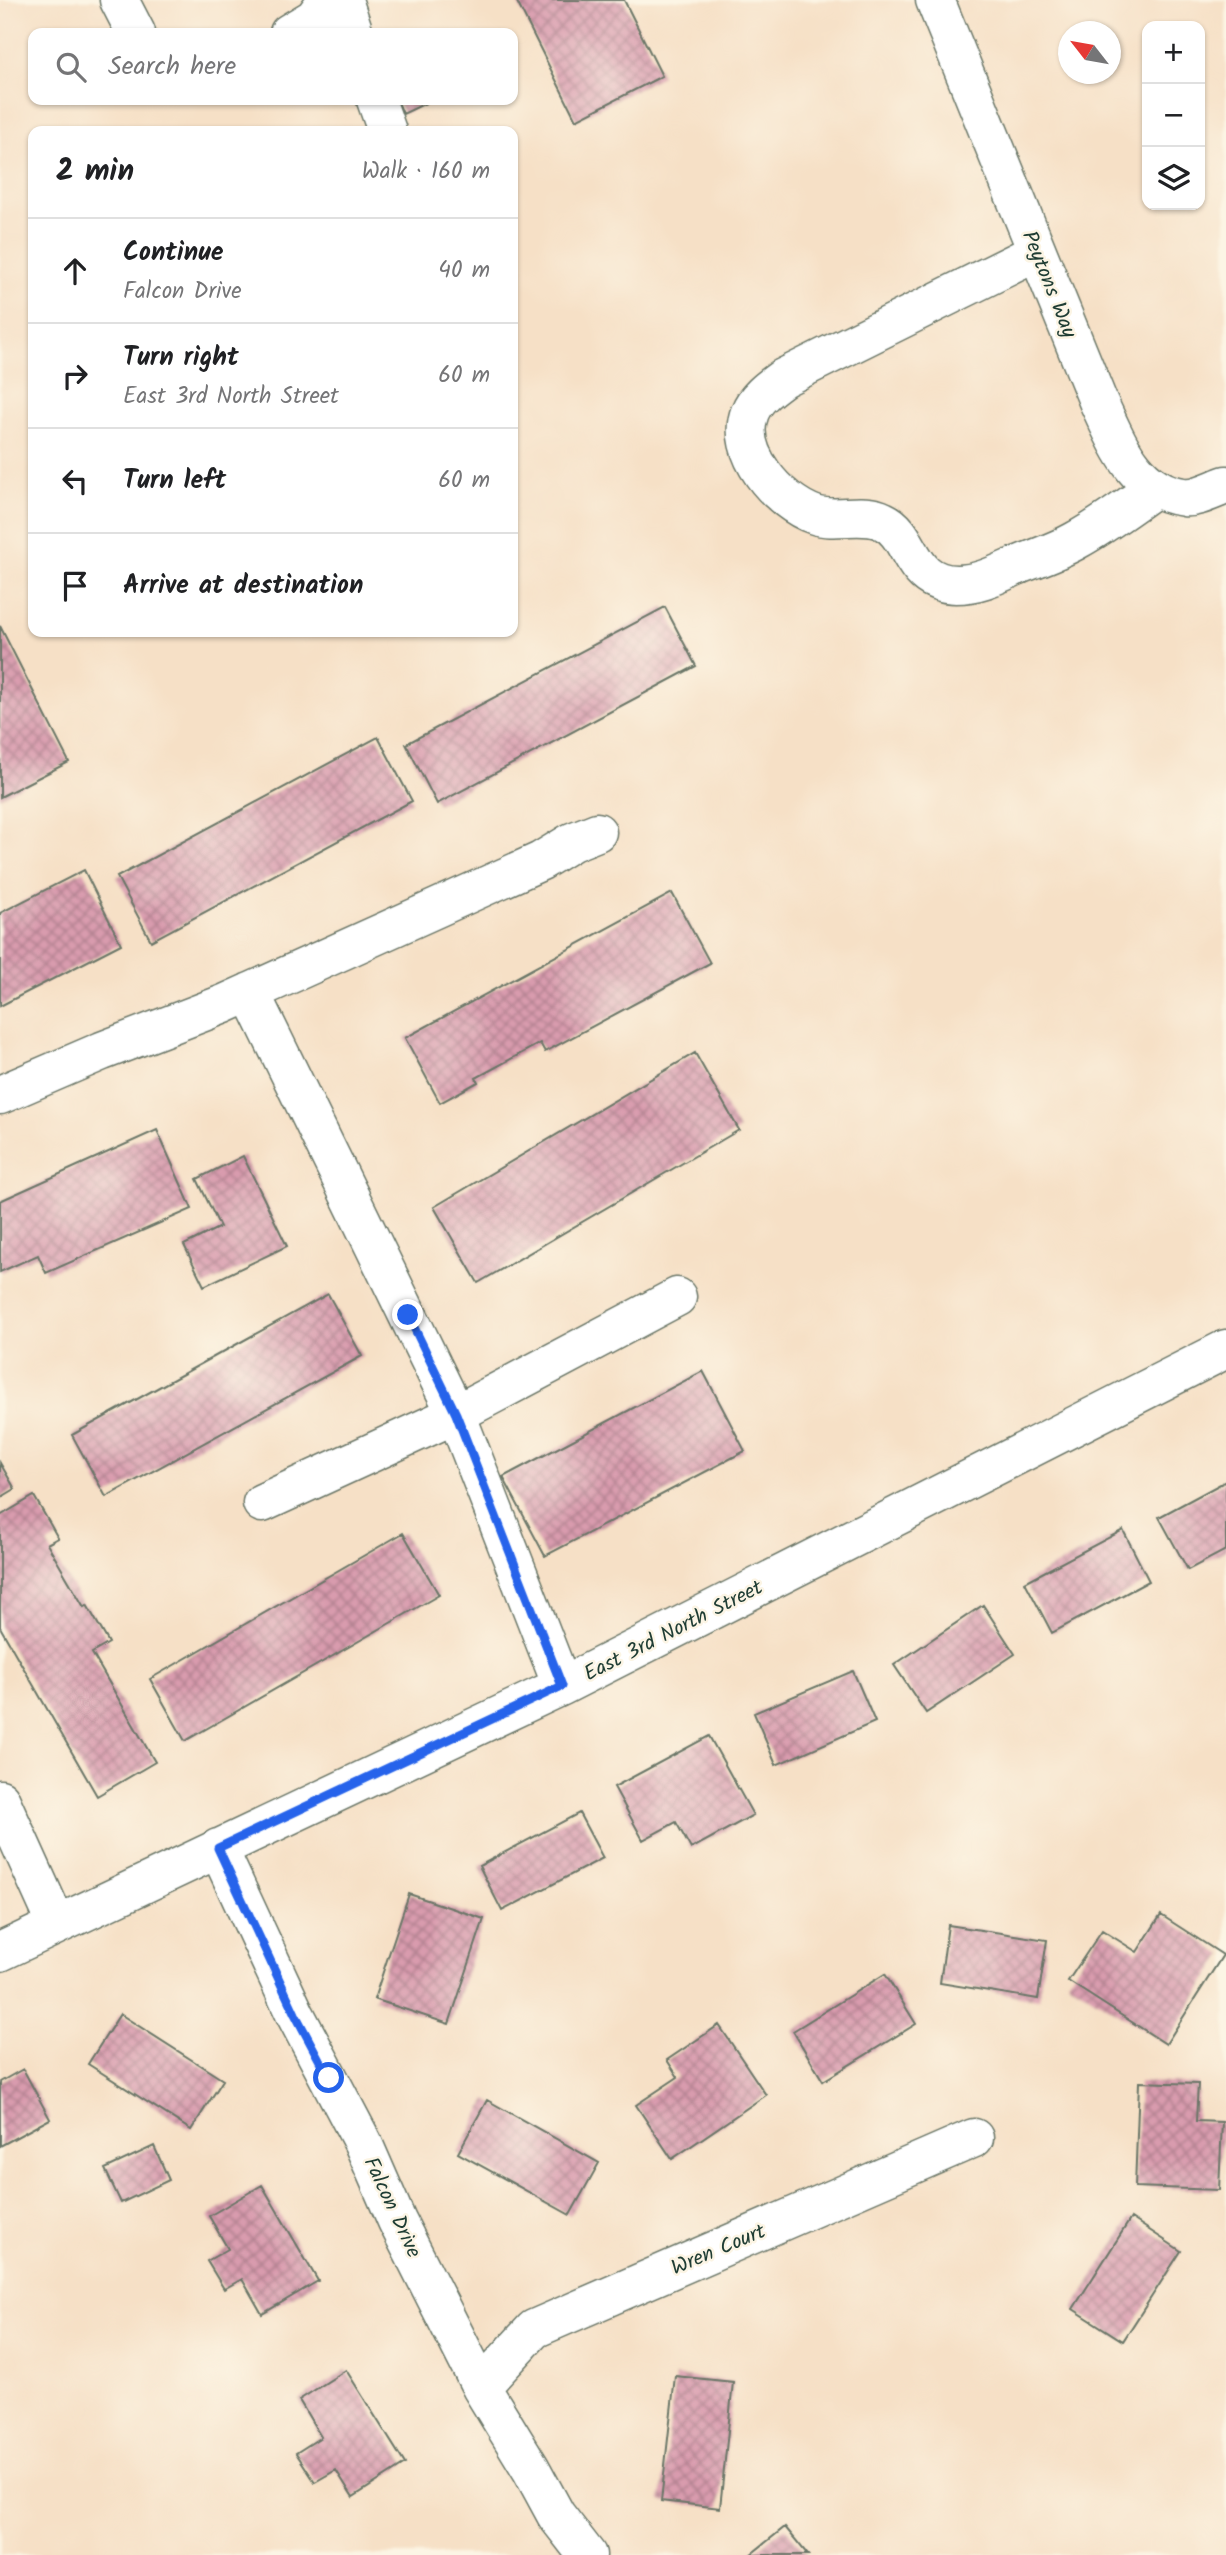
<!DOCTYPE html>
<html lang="en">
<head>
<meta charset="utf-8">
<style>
  body { margin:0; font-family:Kalam,sans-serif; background:#f6f6f6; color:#202124 }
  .controls { position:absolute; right:21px; top:21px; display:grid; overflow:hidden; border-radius:14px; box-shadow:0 2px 5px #0004 }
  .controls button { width:63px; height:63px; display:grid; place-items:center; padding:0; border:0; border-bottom:2px solid #e0e0e0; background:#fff; color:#202124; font:35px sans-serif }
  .compass { position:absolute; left:1058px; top:21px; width:63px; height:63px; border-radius:50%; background:#fff; box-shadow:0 2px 5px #0004; rotate:301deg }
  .stop { position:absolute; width:21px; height:21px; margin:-16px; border:5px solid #2563eb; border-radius:50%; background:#fff }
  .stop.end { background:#2563eb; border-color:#fff; box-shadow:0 2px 7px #0008 }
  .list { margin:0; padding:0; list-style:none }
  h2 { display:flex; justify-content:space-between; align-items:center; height:91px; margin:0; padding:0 28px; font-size:30px }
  h2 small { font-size:23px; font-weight:400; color:#757577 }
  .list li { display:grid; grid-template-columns:46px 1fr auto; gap:21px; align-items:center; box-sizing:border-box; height:105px; padding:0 28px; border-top:2px solid #e0e0e0 }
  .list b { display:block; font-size:26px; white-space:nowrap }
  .list p { margin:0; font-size:23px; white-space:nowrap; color:#757577 }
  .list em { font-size:23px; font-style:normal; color:#757577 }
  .icon { flex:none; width:38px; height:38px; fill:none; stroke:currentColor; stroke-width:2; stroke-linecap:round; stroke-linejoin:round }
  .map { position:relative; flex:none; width:1226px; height:2555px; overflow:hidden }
  .search { position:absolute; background:#fff; box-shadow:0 2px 5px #0004; left:28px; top:28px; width:490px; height:77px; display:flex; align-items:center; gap:18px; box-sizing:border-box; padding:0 24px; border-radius:14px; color:#757577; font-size:26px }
  .panel { position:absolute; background:#fff; box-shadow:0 2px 5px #0004; left:28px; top:126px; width:490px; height:511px; border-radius:14px }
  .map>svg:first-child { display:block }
  .building { fill:url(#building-cross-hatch) }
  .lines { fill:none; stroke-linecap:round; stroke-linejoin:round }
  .minor-casing { stroke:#6a7667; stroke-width:41 }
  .minor { stroke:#fff; stroke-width:38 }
  .route { stroke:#2563eb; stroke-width:9 }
  .labels { text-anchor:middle; stroke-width:5; stroke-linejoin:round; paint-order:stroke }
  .street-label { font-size:21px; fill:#1f3d34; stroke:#fcf5e5 }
</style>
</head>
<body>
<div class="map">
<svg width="1226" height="2555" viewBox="0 0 1226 2555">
  <defs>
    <pattern id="building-cross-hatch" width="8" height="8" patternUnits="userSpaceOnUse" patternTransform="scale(1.75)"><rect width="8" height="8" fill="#d99bae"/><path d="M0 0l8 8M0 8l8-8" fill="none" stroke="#af808e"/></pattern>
  </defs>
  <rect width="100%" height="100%" fill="#fcf5e5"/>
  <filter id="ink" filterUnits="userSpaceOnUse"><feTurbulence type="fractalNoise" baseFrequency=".0143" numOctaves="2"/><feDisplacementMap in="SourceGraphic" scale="14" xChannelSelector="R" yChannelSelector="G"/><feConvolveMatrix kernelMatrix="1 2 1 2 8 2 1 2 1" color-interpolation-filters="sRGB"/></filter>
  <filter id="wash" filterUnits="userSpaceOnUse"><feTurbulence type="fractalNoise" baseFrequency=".00686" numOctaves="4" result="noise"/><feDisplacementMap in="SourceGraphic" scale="28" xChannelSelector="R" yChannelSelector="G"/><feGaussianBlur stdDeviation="1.57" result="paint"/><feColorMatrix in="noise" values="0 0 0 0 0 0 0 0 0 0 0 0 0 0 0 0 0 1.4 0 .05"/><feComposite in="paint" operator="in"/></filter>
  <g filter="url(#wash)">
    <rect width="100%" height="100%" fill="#f6e0c6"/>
    <g id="blocks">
      <path class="building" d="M516,0H624L662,76L576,120Z
        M397,100H432L403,114Z
        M665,607L696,666L437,804L406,744Z
        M0,626L69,762L0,797Z
        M378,737L412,801L151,941L117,877Z
        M84,870L121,944L0,1006V913Z
        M672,893L710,963L545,1052L540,1043L476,1078L478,1082L440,1103L405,1038Z
        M695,1053L739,1130L478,1283L434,1207Z
        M157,1130L192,1209L46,1273L38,1255L0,1272V1201Z
        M243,1156L287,1246L204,1286L184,1245L220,1227L197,1179Z
        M328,1294L362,1356L106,1497L72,1435Z
        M703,1371L745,1451L545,1556L503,1477Z
        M0,1463L15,1489L0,1498Z
        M1226,1481V1550L1188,1570L1159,1517Z
        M34,1496L58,1538L47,1544L84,1607L87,1605L109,1643L92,1653L155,1762L97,1796L0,1627V1516Z
        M1123,1530L1149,1581L1052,1633L1025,1582Z
        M403,1533L439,1595L185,1741L150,1679Z
        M983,1605L1015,1654L926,1713L894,1665Z
        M853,1671L875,1722L776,1765L754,1713Z
        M709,1736L753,1815L691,1849L676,1822L643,1840L614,1787Z
        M579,1813L603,1858L502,1911L479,1866Z
        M409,1894L484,1919L449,2024L374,1999Z
        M1161,1915L1223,1955L1166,2044L1068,1981L1102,1930L1137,1952Z
        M948,1925L1047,1940L1038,1999L940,1983Z
        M885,1974L916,2024L823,2081L793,2031Z
        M120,2014L223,2080L191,2130L88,2064Z
        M719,2025L766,2095L672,2159L636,2105L678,2077L667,2060Z
        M23,2069L50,2119L0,2146V2082Z
        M1139,2082L1198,2084L1196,2121L1222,2122L1219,2190L1135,2187Z
        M487,2100L599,2163L570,2215L458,2153Z
        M154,2146L169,2180L121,2203L105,2169Z
        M262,2185L318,2281L262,2314L242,2279L224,2289L207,2261L228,2249L209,2216Z
        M1131,2218L1181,2251L1123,2341L1073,2309Z
        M346,2370L405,2464L353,2497L336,2470L315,2482L296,2453L321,2437L299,2400Z
        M675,2376L733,2382L720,2508L661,2501Z
        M785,2527L808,2555H750Z"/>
    </g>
  </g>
  <g filter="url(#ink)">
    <use href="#blocks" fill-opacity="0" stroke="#6a7667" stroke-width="2"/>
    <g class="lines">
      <g class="minor-casing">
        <path id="minor" d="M119,0L136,33
          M343,0L354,33
          M935,0L1098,401C1117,441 1134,491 1184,497C1196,499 1214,489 1226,485
          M289,33L314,18L327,0
          M376,100L387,131
          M1037,252L783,378C771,387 756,397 750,412C734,452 778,502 815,515C836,522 863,511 883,521C914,535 907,583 956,584C978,584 996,575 1016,566C1036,558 1057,551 1075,541C1103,526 1129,506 1155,488
          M250,992L456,1414L562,1686
          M0,1095L102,1051L224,1004L541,861L572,842L597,832
          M262,1503L456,1414L677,1297
          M0,1799L56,1923
          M218,1848L295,2014L363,2143L397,2221L481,2387L531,2469L556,2515L587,2555
          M0,1952L562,1686L1226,1349
          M481,2387L534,2329L974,2138"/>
      </g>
      <use href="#minor" class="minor"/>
    </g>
  </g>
  <g class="lines" filter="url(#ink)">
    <path class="route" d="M329,2078L295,2014L218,1848L562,1686L456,1414L408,1315"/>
  </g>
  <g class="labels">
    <g class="street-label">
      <text transform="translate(1050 284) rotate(68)" y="7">Peytons Way</text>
      <text transform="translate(673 1630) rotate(-27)" y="7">East 3rd North Street</text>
      <text transform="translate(393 2207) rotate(65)" y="7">Falcon Drive</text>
      <text transform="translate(718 2249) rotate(-23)" y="7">Wren Court</text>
    </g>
  </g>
</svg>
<div class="controls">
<button>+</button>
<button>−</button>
<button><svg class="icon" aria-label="layers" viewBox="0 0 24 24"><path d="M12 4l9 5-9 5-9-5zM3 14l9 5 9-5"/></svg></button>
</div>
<svg class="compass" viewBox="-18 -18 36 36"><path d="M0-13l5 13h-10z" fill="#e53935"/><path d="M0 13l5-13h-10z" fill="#757577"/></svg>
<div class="stop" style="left:329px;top:2078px"></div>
<div class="stop end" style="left:408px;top:1315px"></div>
<div class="search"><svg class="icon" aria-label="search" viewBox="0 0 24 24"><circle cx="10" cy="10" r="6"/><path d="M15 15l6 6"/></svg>Search here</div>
<section class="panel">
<h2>2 min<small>Walk · 160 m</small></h2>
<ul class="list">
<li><svg class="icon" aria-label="ahead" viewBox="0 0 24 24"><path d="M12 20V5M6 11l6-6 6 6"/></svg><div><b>Continue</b><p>Falcon Drive</p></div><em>40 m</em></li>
<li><svg class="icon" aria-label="right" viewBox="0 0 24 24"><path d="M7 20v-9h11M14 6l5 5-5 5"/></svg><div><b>Turn right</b><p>East 3rd North Street</p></div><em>60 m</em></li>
<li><svg class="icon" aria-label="left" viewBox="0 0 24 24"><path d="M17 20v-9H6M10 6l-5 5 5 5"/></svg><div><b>Turn left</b></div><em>60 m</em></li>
<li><svg class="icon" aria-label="arrive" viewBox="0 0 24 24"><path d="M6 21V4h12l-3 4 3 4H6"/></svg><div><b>Arrive at destination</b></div></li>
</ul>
</section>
</div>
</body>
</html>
